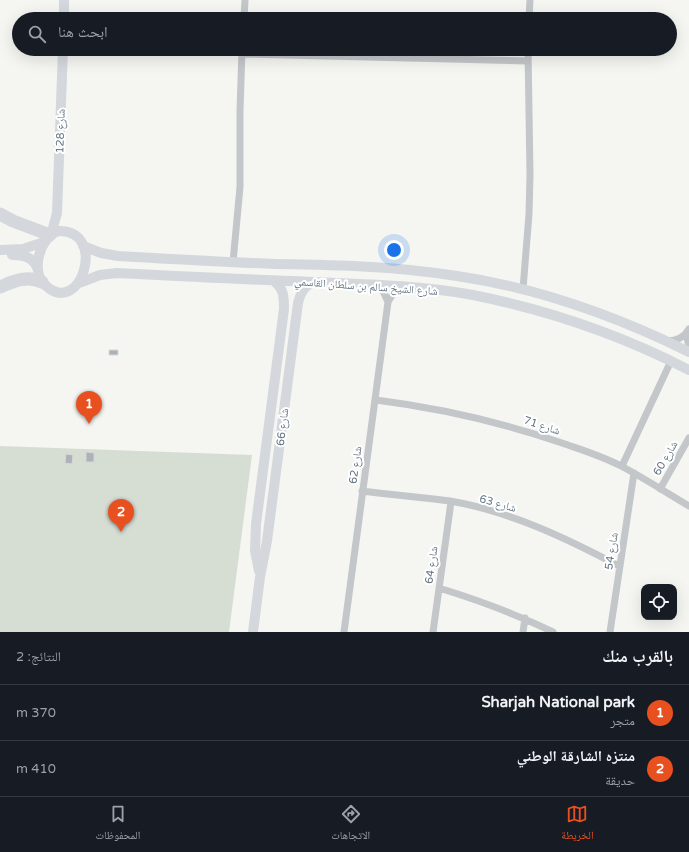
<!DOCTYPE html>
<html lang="ar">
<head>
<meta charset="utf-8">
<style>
  body { margin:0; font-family:"Varela Round","Noto Naskh Arabic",sans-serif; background:#242831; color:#f1f3f6; direction:rtl }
  .controls { position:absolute; right:12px; bottom:12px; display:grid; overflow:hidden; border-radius:8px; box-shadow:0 4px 16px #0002 }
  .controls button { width:36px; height:36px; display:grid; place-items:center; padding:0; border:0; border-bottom:1px solid #363941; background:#171b24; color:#f1f3f6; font:20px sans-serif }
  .you { position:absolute; left:394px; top:250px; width:14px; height:14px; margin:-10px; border:3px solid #fff; border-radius:50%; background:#1a73e8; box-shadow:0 0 0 6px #1a73e833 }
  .badge { display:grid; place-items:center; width:26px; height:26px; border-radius:50%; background:#e8511f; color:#fff; font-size:13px; font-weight:700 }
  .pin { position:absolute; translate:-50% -33px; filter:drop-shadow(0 1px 2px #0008) }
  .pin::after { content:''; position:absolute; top:21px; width:14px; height:12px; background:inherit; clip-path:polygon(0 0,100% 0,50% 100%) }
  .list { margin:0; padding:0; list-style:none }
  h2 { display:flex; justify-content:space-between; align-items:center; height:52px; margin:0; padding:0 16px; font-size:17px }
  h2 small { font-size:13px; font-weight:400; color:#9ea1a6 }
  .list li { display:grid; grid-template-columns:26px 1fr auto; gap:12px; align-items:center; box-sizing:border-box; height:56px; padding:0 16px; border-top:1px solid #363941 }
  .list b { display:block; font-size:15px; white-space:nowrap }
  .list p { margin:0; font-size:13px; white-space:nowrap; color:#9ea1a6 }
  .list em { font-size:13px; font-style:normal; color:#9ea1a6 }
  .icon { flex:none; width:22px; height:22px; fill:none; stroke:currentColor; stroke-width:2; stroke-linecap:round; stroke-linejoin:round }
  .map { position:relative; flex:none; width:689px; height:632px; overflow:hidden; direction:ltr }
  .search { position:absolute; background:#171b24; box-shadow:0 4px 16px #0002; left:12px; right:12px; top:12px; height:44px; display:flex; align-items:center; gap:10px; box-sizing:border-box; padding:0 14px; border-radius:22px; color:#9ea1a6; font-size:15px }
  .sheet { height:164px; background:#171b24 }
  nav { display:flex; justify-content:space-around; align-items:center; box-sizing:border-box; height:56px; border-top:1px solid #363941; background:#171b24; font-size:11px; color:#9ea1a6 }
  nav a { display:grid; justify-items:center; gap:2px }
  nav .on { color:#e8511f }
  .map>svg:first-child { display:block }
  .green { fill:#d6ddd3 }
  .building { fill:#abb3b8; stroke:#d7d7d4 }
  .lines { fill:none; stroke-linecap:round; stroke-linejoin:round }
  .street { stroke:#c3c7ca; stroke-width:7 }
  .secondary { stroke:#d4d8dc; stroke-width:10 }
  .highway { stroke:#d4d8dc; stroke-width:13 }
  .labels { text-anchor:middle; stroke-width:4; stroke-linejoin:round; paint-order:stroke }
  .street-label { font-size:11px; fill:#637584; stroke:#fff }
</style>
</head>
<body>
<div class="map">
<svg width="689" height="632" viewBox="0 0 689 632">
  <rect width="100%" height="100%" fill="#f5f6f2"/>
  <path class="green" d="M0,446L252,455L229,632H0Z"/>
  <path class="building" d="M109,350H118V355H109Z
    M86,452L94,453V462H86Z
    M66,454L73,455L72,464L65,463Z"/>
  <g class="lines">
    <path class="street" d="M244,19L245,0
      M529,19L530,0
      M242,54L528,61
      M233,262L240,187V111L242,49
      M375,286L383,291L388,302
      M523,289L529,214L530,175L528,49
      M688,332L687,338L689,346
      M667,341C676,341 684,338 689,329
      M376,400C439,408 501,422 562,443C582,450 602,456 621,466C644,478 667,493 689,506
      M622,466L671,361
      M660,489L689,438
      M362,491C391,495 421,497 450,501C509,511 566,538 619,566
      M439,588C478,600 516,614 553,632
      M344,632L388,302L394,292L403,287
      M433,632L451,502
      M523,632L525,618
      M610,632L634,473"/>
    <path class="secondary" d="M64,19V0
      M59,231C108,230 81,319 45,285C30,271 40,236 59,231Z
      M51,235L57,213L63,49
      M83,246L101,253L118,256C171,259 223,262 276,264C336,265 397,266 457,276C538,288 616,316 689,352
      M0,250L23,249L44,242
      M12,255C24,255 34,257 38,270
      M79,283L100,275L117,273C175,276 234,279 292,281C352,284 413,284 473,295C548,310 621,335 689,370
      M259,571L255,551L256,524L284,309C284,297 284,289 274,281
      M253,632L260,577L267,541L298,303C300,293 304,287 313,282"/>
    <path class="highway" d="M0,214L13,221L50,235
      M0,287C14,281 27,275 42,282"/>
  </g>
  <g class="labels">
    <g class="street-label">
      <text transform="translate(60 131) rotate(-88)" y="4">شارع 128</text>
      <text transform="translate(366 286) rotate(4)" y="4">شارع الشيخ سالم بن سلطان القاسمي</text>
      <text transform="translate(542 425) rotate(18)" y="4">شارع 71</text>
      <text transform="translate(282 427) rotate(-83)" y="4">شارع 66</text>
      <text transform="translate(665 458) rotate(-60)" y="4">شارع 60</text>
      <text transform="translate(355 465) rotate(-82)" y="4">شارع 62</text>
      <text transform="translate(498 503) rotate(16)" y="4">شارع 63</text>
      <text transform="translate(611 551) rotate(-81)" y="4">شارع 54</text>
      <text transform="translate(431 565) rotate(-82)" y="4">شارع 64</text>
    </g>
  </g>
</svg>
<div class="controls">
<button><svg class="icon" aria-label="locate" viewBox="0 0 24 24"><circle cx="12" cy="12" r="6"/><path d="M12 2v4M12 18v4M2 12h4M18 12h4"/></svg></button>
</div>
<div class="you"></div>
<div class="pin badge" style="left:89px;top:424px">1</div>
<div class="pin badge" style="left:121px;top:532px">2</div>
<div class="search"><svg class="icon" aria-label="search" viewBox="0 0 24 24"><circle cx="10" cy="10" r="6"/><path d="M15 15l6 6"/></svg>ابحث هنا</div>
</div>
<section class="sheet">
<h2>بالقرب منك<small>النتائج: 2</small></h2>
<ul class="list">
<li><span class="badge">1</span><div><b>Sharjah National park</b><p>متجر</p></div><em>370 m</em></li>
<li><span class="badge">2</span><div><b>منتزه الشارقة الوطني</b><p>حديقة</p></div><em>410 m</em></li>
</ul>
</section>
<nav>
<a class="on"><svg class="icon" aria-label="map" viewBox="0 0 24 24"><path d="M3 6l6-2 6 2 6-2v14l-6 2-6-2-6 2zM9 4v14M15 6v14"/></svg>الخريطة</a>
<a><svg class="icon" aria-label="directions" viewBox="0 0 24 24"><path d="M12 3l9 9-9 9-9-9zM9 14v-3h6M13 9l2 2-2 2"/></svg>الاتجاهات</a>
<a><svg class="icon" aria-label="saved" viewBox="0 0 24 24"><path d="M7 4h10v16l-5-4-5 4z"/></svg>المحفوظات</a>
</nav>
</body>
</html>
